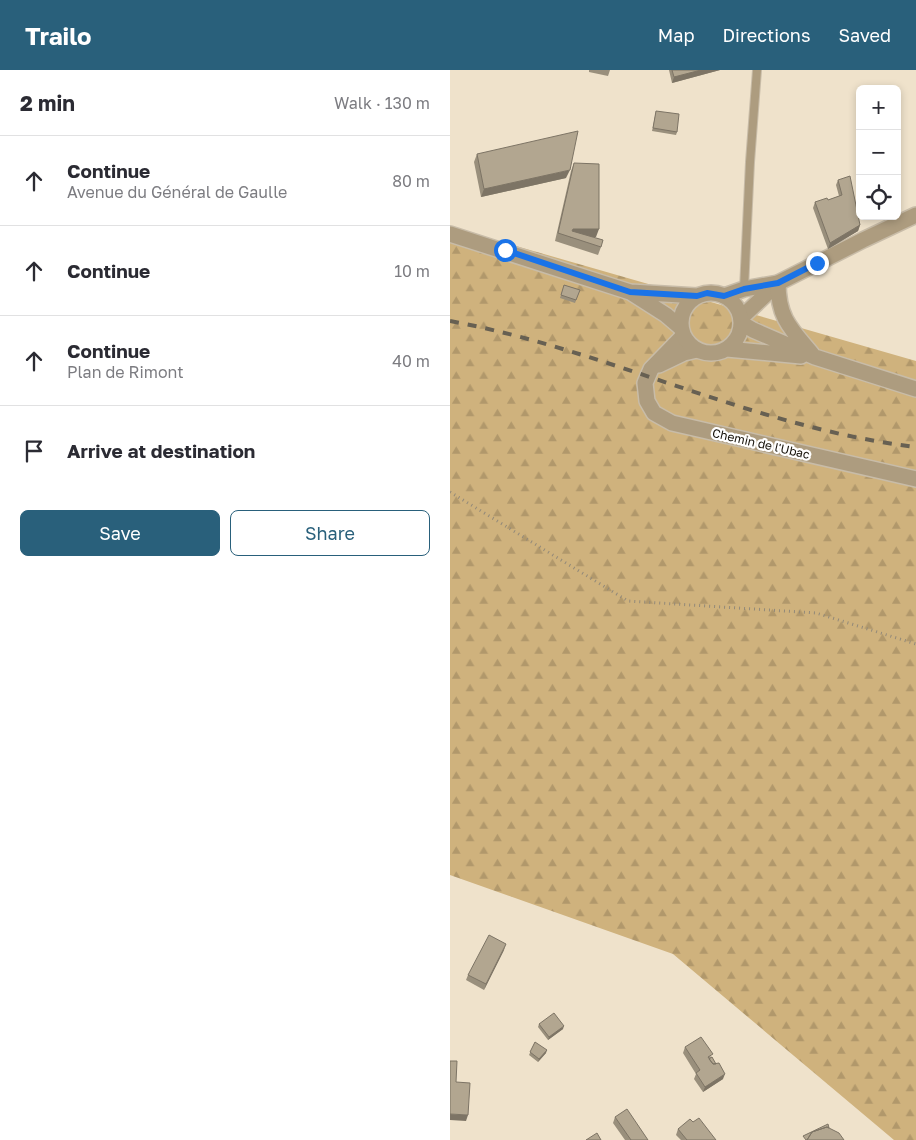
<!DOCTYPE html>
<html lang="en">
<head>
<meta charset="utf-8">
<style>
  body { margin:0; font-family:"Golos Text",sans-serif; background:#f7f7f7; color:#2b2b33 }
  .controls { position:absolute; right:15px; top:15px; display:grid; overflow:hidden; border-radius:8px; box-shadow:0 2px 8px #0003 }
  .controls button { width:45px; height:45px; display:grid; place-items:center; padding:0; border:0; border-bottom:1px solid #e1e1e2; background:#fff; color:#2b2b33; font:25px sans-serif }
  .stop { position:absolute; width:15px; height:15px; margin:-11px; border:4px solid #1a73e8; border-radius:50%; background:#fff }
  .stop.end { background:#1a73e8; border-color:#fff; box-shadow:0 1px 5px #0008 }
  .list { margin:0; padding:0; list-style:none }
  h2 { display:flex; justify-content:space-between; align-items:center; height:65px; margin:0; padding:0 20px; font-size:21px }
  h2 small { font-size:16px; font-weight:400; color:#7c7c81 }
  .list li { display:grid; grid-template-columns:32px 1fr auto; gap:15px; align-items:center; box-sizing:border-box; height:90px; padding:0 20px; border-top:1px solid #e1e1e2 }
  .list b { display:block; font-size:19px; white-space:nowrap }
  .list p { margin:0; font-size:16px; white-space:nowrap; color:#7c7c81 }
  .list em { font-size:16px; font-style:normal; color:#7c7c81 }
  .actions { display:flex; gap:10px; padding:15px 20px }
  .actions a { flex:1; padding:11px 0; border:1px solid #29607b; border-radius:8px; text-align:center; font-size:18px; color:#29607b }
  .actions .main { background:#29607b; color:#fff }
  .icon { flex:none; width:28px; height:28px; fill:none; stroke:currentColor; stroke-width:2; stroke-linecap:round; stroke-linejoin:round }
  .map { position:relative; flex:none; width:466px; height:1070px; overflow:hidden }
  header { display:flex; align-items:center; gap:30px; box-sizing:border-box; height:70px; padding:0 25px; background:#29607b; color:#fff }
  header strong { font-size:24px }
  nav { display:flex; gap:28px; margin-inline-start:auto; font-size:18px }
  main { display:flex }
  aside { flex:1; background:#fff }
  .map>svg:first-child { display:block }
  .forest { fill:url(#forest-firs) }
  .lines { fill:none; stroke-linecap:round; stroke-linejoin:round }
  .service-casing { stroke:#c8bca8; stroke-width:10 }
  .minor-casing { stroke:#c8bca8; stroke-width:18 }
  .tertiary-casing { stroke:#c8bca8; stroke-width:18 }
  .path { stroke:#928979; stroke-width:3; stroke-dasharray:1 4; stroke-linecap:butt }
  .service { stroke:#ad9c7f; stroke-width:8 }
  .minor { stroke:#ad9c7f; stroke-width:15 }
  .tertiary { stroke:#ad9c7f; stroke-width:15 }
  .rail { stroke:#676052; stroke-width:4; stroke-dasharray:9 9; stroke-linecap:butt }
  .wall { fill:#998f7c }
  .shaded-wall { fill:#7d7465 }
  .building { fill:#b2a690; stroke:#7d7465 }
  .route { stroke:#1a73e8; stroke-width:6 }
  .labels { text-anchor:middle; stroke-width:4.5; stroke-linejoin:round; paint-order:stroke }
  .street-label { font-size:12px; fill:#151109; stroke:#fff }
</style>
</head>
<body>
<header>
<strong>Trailo</strong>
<nav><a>Map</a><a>Directions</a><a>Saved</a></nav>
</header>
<main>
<aside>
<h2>2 min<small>Walk · 130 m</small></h2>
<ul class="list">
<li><svg class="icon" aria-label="ahead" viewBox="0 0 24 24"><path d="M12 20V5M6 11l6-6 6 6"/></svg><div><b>Continue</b><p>Avenue du Général de Gaulle</p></div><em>80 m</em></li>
<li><svg class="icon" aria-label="ahead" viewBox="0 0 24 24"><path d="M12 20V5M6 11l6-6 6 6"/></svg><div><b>Continue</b></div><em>10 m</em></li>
<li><svg class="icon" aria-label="ahead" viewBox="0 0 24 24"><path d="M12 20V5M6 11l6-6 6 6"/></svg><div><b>Continue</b><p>Plan de Rimont</p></div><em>40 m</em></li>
<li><svg class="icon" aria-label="arrive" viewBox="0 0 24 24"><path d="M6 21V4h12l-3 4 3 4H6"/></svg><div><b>Arrive at destination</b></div></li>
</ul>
<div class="actions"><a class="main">Save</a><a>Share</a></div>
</aside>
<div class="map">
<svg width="466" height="1070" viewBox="0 0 466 1070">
  <defs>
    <pattern id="forest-firs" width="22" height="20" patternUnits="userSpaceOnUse" patternTransform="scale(1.25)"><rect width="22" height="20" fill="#cfb27d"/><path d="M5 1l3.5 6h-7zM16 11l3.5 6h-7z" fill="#b1986b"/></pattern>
  </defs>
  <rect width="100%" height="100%" fill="#efe2cb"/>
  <path class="forest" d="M0,157L466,291V1070H444L223,884L0,805Z"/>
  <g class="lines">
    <g class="service-casing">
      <path id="service" d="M294,219L300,92L307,0"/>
    </g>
    <g class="minor-casing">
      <path id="minor" d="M274,226L294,219L328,213
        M291,248L328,213L413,170L466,145
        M233,266L201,299L195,313L197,331L204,343L222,353L466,409
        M209,295L234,283L247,280"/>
    </g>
    <g class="tertiary-casing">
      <path id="tertiary" d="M0,164L180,222L216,245L230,257
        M328,213C328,248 341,259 362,284
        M181,222L247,226
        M231 253a30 30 0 1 1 60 0a30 30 0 1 1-60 0Z
        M291,253L303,260L365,287L466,319
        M277,279L351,286"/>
    </g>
    <path class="path" d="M0,422L178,531L366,543L466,574"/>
    <use href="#service" class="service"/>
    <use href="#minor" class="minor"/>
    <use href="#tertiary" class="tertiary"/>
    <path class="rail" d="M0,251C158,280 305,358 466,377"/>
  </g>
  <path class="wall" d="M139,0H160L158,6L139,2Z
    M219,0H270L222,13Z
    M206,41L227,62L226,65L202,61Z
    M27,84L116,108L31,127L24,92Z
    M124,93L146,167H142L151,177L148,185L105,171L121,101Z
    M388,110L410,155L408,161L378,179L363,138L365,132L378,130L389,126L386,115Z
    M114,215L130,220L125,233L110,228Z
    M54,880L34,920L16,910L18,905Z
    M89,954L113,959L98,970L88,957Z
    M85,972L96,983L88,992L79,985Z
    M235,977L262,987L273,1009L253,1022L244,1009L246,1004L233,983Z
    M165,1047L198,1070H175L163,1053Z
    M243,1052L266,1070H231L226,1065L228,1059Z"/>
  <path class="shaded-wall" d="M251,0H270L222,13L224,7Z
    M120,100L116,108L31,127L34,119Z
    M410,155L408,161L378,179L380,173Z
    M123,159H149L146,167L120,168Z
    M56,874L54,880L34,920L36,914Z
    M114,956L113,959L98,970L99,967Z
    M97,980L96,983L88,992L89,989Z
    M275,1004L273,1009L253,1022L255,1017Z
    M0,1044L18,1045L16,1051L0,1050Z"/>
  <path class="building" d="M222,0H251L224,7Z
    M206,41L229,44L227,62L203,58Z
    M128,61L120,100L34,119L27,84Z
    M124,93L149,94V159H123L122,161L153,170L151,177L108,163Z
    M400,106L410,155L380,173L365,132L377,128L378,130L392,125L388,110Z
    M114,215L130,220L126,230L111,225Z
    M39,865L56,874L36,914L18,905Z
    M104,943L114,956L99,967L89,954Z
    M251,967L263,984L258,987L263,994L269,993L275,1004L255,1017L246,1003L250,1000L235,977Z
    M85,972L97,980L89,989L80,982Z
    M262,987L266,994H263L259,989Z
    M0,991H7L6,1012L20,1013L18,1045L0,1044Z
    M177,1039L198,1070H181L165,1047Z
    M249,1048L266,1070H237L228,1059L240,1049L243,1052Z
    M378,1054L379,1058L377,1057L362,1062L357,1070H356L353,1066Z
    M377,1057L389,1063L394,1070H357L362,1062Z
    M147,1063L151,1070H136Z"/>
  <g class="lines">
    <path class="route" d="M55,180L180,222L247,226L257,223L274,226L294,219L328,213L367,193"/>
  </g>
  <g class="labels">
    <g class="street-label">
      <text transform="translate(311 374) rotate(13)" y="4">Chemin de l'Ubac</text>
    </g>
  </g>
</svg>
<div class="controls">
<button>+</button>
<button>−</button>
<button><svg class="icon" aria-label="locate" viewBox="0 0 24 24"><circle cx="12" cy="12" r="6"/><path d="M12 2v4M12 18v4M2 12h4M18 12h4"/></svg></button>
</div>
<div class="stop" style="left:55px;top:180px"></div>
<div class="stop end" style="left:367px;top:193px"></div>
</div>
</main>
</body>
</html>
